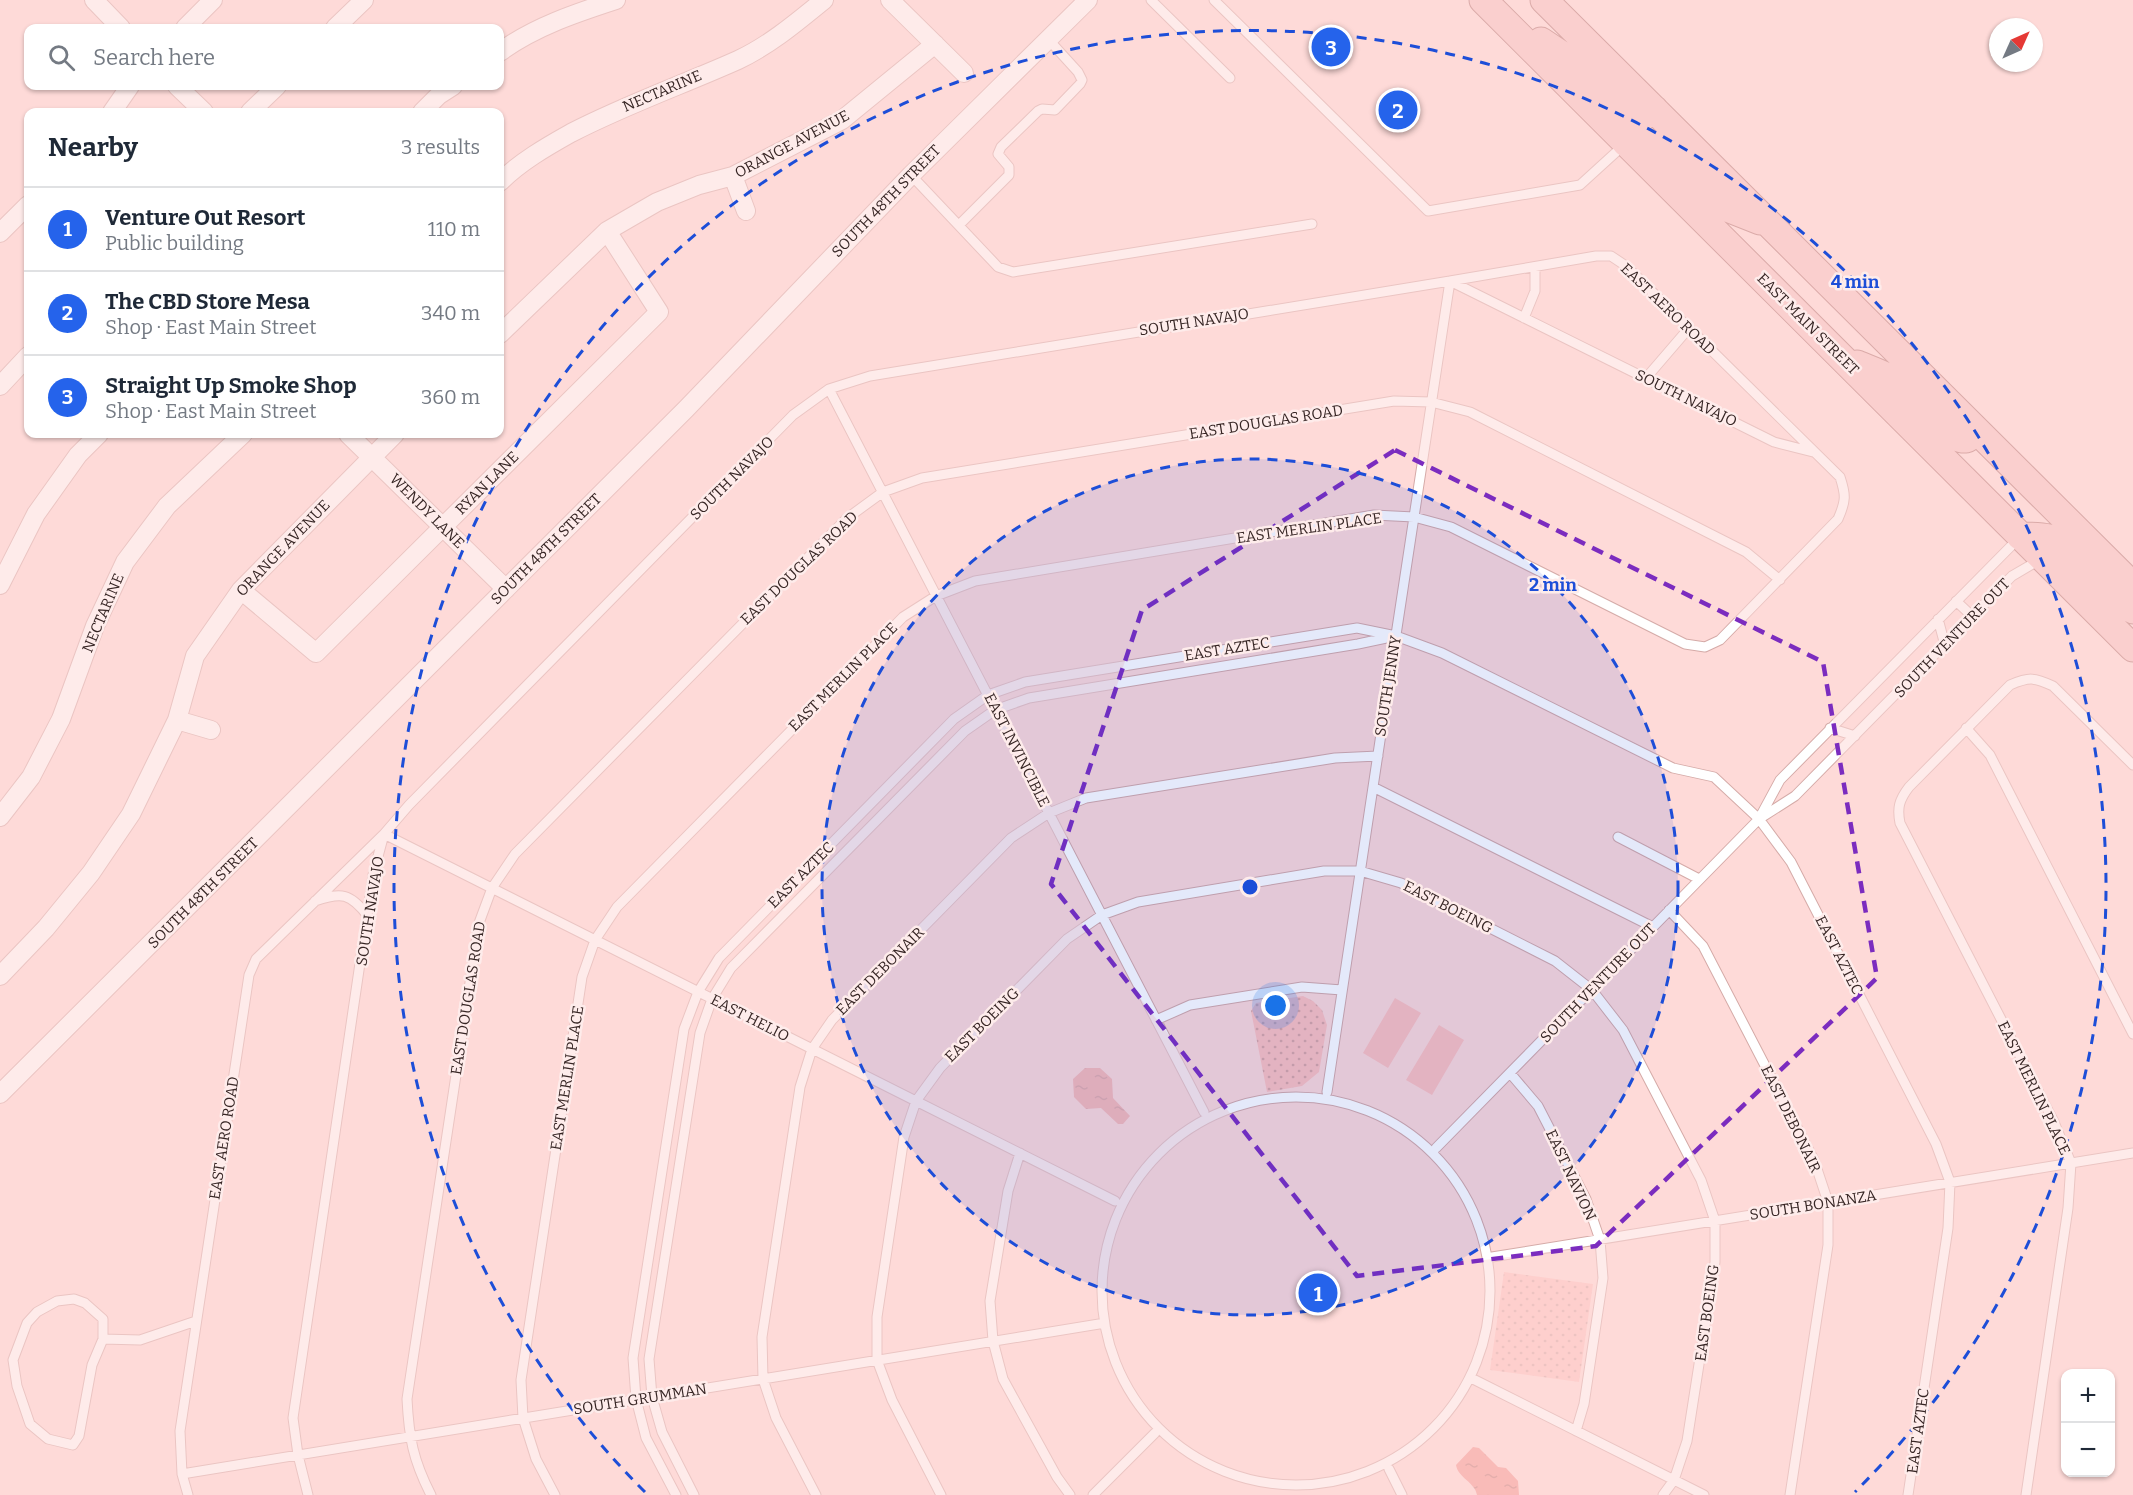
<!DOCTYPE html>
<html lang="en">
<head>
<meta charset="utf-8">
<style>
  body { margin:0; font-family:Bitter,serif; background:#f6f6f7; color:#1f2937 }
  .controls { position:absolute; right:18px; bottom:18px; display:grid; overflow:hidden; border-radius:12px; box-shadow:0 2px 4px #0004 }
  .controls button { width:54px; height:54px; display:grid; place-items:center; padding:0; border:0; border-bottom:2px solid #e0e1e3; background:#fff; color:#1f2937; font:30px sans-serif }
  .compass { position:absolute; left:1989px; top:18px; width:54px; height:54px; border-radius:50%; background:#fff; box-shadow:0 2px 4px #0004; rotate:45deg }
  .you { position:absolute; left:1276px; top:1006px; width:21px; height:21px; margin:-15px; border:4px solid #fff; border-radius:50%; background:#1a73e8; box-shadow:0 0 0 9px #1a73e833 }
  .badge { display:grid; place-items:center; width:39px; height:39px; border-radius:50%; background:#2563eb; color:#fff; font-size:20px; font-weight:700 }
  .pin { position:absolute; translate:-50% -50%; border:3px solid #fff; box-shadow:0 2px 6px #0006 }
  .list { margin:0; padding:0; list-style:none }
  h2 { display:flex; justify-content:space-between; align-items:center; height:78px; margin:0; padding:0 24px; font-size:26px }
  h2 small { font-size:20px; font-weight:400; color:#747a83 }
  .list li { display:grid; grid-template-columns:39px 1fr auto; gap:18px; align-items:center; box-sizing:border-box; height:84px; padding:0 24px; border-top:2px solid #e0e1e3 }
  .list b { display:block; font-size:22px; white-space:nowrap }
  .list p { margin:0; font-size:20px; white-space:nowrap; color:#747a83 }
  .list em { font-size:20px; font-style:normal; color:#747a83 }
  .icon { flex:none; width:33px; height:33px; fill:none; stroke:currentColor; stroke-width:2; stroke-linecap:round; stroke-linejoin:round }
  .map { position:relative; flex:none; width:2133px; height:1495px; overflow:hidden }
  .search { position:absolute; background:#fff; box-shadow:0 2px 4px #0004; left:24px; top:24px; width:480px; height:66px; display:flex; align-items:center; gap:15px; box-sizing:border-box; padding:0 21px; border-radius:12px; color:#747a83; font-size:22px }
  .panel { position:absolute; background:#fff; box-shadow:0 2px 4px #0004; left:24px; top:108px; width:480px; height:330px; border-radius:12px }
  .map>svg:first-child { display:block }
  .grass { fill:url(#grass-dots) }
  .pitch { fill:#fec2bf }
  .water { fill:url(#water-ripples) }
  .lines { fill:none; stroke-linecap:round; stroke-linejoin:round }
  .service-casing { stroke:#d5aba8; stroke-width:11 }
  .minor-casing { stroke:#d5aba8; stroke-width:20 }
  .primary-casing { stroke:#b1716f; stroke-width:29 }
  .service { stroke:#fff; stroke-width:9 }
  .minor { stroke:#fff; stroke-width:18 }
  .primary { stroke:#f7c2c1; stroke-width:27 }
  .marked { fill:none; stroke:#7b2cbf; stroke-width:4.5; stroke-dasharray:12 8; stroke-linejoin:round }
  .ring { fill:none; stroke:#1d4ed8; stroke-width:3; stroke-dasharray:10 8 }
  .labels { text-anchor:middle; stroke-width:5; stroke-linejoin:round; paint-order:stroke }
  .street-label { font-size:15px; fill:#372625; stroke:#feeceb }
  .centre { fill:#1d4ed8; stroke:#feeceb; stroke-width:3 }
  .ring-label { font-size:18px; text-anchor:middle; font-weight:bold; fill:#1d4ed8; stroke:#feeceb; stroke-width:5; stroke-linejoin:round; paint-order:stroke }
</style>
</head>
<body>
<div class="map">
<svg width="2133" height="1495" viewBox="0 0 2133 1495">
  <defs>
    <pattern id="grass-dots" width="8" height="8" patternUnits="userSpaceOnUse" patternTransform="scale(1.5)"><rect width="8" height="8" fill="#fec2bf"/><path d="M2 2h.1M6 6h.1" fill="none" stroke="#daa7a4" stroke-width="1.8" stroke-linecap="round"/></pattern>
    <pattern id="water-ripples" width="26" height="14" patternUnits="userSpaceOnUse" patternTransform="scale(1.5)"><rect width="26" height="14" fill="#f39491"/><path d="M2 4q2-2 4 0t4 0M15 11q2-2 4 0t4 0" fill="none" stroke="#c67976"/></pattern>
  </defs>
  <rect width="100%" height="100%" fill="#fedad8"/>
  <path class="grass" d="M1303,996L1313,1001L1322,1010L1327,1025L1319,1072L1302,1086L1267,1092L1251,1011L1256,1003Z
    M1504,1272L1593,1284L1579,1382L1490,1370Z"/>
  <path class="pitch" d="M1395,998L1421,1013L1388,1068L1363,1053Z
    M1439,1025L1464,1040L1432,1095L1406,1080Z"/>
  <path class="water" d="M1085,1068H1100L1112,1079L1113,1098L1130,1116L1123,1124H1118L1101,1108L1086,1109L1074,1097L1073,1079Z
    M1473,1447L1479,1448L1498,1467L1506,1468L1518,1481L1519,1495H1477C1475,1482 1458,1478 1456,1465Z"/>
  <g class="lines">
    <g class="service-casing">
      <path id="service" d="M1151,0L1230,78
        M1214,0L1428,211L1580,185L1625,144
        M911,175L998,267L1013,272L1312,224
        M959,225L1009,175V167L998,154L1001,147L1038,111L1042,109L1055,110L1080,84L1082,80L1078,72L1048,39
        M1524,318L1535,291V267
        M1646,378L1689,328
        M829,389L1204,1112
        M1956,601L1972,616
        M1938,619L1945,645
        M1830,728L1855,736
        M1966,728L1990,755L2133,1034
        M1373,787L1653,927
        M1760,817L1780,780L2019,538
        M1618,837L1699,879
        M315,901C342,892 350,893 368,916
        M1669,910L1703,946L1814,1160L1828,1202V1245L1790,1495
        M1156,1020L1190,1005L1302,987L1342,990
        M1510,1073L1538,1106L1586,1199L1600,1240L1603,1278L1584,1404L1576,1431
        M1102 1291a194 194 0 1 1 388 0a194 194 0 1 1-388 0Z
        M1436,1148L1759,819L1795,796L2012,576L2041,559
        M1020,1153L1008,1191L990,1301L993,1341L1003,1379L1057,1477L1070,1495
        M1492,1257L2133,1153
        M74,1299L85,1303L103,1319V1339L92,1365L79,1436L73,1445L48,1439L30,1424L17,1386L13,1360L27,1323L37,1312L57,1301Z
        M103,1339L140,1340L196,1321
        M1475,1380L1704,1495
        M1389,1469L1402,1495
        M182,1474L1099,1324
        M188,1495L182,1474L180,1431L249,975L256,959L384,834L1115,1201
        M308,1495L298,1455L293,1418L373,875L384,834L409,805L793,415L829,389L870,376L1450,281L1774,442L1813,452
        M431,1495C413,1460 409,1438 407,1399L479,923L492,888L515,854L846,519L883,492L922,478L1394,401L1431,402L1470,412L1746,552L1780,580
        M555,1495L536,1459L523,1418L521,1380L582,977L595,940L617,907L903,617L936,596L975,581L1374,515L1414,517L1451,527L1685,644L1705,647L1720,640L1838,519C1846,501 1846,495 1840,477L1626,266L1611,256H1596L1450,281C1409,551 1367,822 1327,1092
        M676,1495L646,1438L636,1399L633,1358L684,1029L698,992L719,958L954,719L988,695L1025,682L1357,628L1396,636L1442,653L1673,768L1714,777L1759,819L1791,862L1936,1144L1950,1182L1948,1228L1908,1495
        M694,1495L662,1432L652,1397L649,1359L700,1033L712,999L731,968L965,731L995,710L1029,698L1358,644L1391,637
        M816,1495L776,1418L763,1379L762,1337L800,1087L812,1049L832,1020L1011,838L1049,813L1086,798L1335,758L1378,756
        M941,1495L892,1400L877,1360V1317L904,1137L916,1101L940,1068L1067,939L1102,915L1138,902L1324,871H1360L1401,883L1555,961L1592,990L1623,1030L1701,1180L1715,1221V1262L1687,1441L1674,1480L1663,1495
        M1093,1495L1155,1433
        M2026,1495L2068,1208L2071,1163L2054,1122L1900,823C1897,808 1899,800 1909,787L2010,685C2029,677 2034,677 2053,686L2133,765"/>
    </g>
    <g class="minor-casing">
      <path id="minor" d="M94,0L121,28
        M890,0L964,73
        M185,28L213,0
        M335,28L364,0
        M500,52C534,27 576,13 616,0
        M177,86L204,112
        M112,112L130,86
        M250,112L277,86
        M422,112L439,95L453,86
        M733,176L746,211
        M500,182C520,162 546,147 571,133C625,105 682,85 738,60C770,45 797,22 824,0
        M0,233L28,205
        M500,334L607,231L657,202L699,185L733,176L842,120L935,44
        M0,386L28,356
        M348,434L506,589
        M0,585L36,514L78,455L99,434
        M241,590L316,653L659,312L607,231
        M177,720L211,730
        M0,817L31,777L61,719L95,626L125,562L167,506L243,434
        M0,976L46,928L91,873L131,814L177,720L195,656L241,590L395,434
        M0,1094L686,409L911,175L1088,0"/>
    </g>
    <g class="primary-casing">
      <path id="primary" d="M1483,0L2133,648
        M1544,0L2133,586
        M1541,41L1574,63L1630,115L1640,119L1654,109
        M1626,143L1641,141L1658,146L1669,154L1722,206L1760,221
        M1857,364C1869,369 1884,374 1895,381C1910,392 1947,442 1966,439C1970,438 1974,434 1977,431
        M2020,536C2030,536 2040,536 2049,538C2073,546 2105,585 2123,604L2133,610"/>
    </g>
    <use href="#service" class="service"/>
    <use href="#minor" class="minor"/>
    <use href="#primary" class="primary"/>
  </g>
  <path d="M0 0H2133V1495H0ZM1395,450L1823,662L1877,978L1596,1246L1357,1276L1051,884L1142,610Z" fill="#fedad8" fill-opacity=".55" fill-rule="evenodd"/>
  <path class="marked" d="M1395,450L1823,662L1877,978L1596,1246L1357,1276L1051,884L1142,610Z"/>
  <circle cx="1250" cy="887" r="428" fill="#1d4ed8" fill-opacity=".12"/>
  <g class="ring">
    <circle cx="1250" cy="887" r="428"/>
    <path d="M645 1492A856 856 0 1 1 1855 1492"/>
  </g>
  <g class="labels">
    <g class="street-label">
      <text transform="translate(662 91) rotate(-23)" y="5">NECTARINE</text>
      <text transform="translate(792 144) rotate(-28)" y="5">ORANGE AVENUE</text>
      <text transform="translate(886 201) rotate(-46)" y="5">SOUTH 48TH STREET</text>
      <text transform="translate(1668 309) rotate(44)" y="5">EAST AERO ROAD</text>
      <text transform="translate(1194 322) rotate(-9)" y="5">SOUTH NAVAJO</text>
      <text transform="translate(1808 324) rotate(45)" y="5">EAST MAIN STREET</text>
      <text transform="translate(1686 398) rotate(26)" y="5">SOUTH NAVAJO</text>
      <text transform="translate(1266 422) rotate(-9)" y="5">EAST DOUGLAS ROAD</text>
      <text transform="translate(732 478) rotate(-45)" y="5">SOUTH NAVAJO</text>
      <text transform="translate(487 483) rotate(-45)" y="5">RYAN LANE</text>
      <text transform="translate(427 511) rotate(45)" y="5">WENDY LANE</text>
      <text transform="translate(1309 528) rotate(-8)" y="5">EAST MERLIN PLACE</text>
      <text transform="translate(283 548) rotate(-46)" y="5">ORANGE AVENUE</text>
      <text transform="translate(546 549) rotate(-45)" y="5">SOUTH 48TH STREET</text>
      <text transform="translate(799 568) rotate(-44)" y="5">EAST DOUGLAS ROAD</text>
      <text transform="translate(103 613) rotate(-67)" y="5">NECTARINE</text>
      <text transform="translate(1952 638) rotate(-46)" y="5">SOUTH VENTURE OUT</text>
      <text transform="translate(1227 649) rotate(-9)" y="5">EAST AZTEC</text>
      <text transform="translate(843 677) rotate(-45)" y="5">EAST MERLIN PLACE</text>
      <text transform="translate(1388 686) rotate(-81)" y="5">SOUTH JENNY</text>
      <text transform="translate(1017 750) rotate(63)" y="5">EAST INVINCIBLE</text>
      <text transform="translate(801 875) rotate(-45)" y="5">EAST AZTEC</text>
      <text transform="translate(203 893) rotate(-45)" y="5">SOUTH 48TH STREET</text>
      <text transform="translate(1448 907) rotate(27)" y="5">EAST BOEING</text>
      <text transform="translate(370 911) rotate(-81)" y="5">SOUTH NAVAJO</text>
      <text transform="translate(1839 955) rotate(63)" y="5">EAST AZTEC</text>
      <text transform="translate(880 971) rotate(-45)" y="5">EAST DEBONAIR</text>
      <text transform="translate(1598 983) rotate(-46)" y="5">SOUTH VENTURE OUT</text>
      <text transform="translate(468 998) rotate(-81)" y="5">EAST DOUGLAS ROAD</text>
      <text transform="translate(750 1018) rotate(27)" y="5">EAST HELIO</text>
      <text transform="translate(982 1025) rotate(-45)" y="5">EAST BOEING</text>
      <text transform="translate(567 1078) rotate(-81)" y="5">EAST MERLIN PLACE</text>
      <text transform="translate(2034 1088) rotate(64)" y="5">EAST MERLIN PLACE</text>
      <text transform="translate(1791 1119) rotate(64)" y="5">EAST DEBONAIR</text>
      <text transform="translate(224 1138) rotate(-81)" y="5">EAST AERO ROAD</text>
      <text transform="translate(1571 1175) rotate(65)" y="5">EAST NAVION</text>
      <text transform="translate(1813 1205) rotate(-9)" y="5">SOUTH BONANZA</text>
      <text transform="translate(1707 1313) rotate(-82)" y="5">EAST BOEING</text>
      <text transform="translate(640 1399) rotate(-9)" y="5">SOUTH GRUMMAN</text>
      <text transform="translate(1918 1431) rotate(-82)" y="5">EAST AZTEC</text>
    </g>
  </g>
  <circle cx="1250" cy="887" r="9" class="centre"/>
  <g class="ring-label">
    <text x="1855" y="288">4 min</text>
    <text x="1553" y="591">2 min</text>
  </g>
</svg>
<div class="controls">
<button>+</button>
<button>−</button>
</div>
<svg class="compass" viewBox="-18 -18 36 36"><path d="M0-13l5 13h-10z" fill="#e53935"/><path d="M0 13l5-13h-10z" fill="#747a83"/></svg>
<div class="you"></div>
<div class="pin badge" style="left:1318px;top:1293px">1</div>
<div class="pin badge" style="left:1398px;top:110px">2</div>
<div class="pin badge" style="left:1331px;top:47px">3</div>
<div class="search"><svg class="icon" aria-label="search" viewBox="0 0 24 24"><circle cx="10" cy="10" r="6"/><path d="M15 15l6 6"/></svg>Search here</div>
<section class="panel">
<h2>Nearby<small>3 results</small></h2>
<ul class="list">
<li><span class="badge">1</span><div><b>Venture Out Resort</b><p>Public building</p></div><em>110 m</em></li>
<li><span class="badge">2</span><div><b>The CBD Store Mesa</b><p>Shop · East Main Street</p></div><em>340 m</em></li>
<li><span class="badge">3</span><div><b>Straight Up Smoke Shop</b><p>Shop · East Main Street</p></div><em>360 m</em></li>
</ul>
</section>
</div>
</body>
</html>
